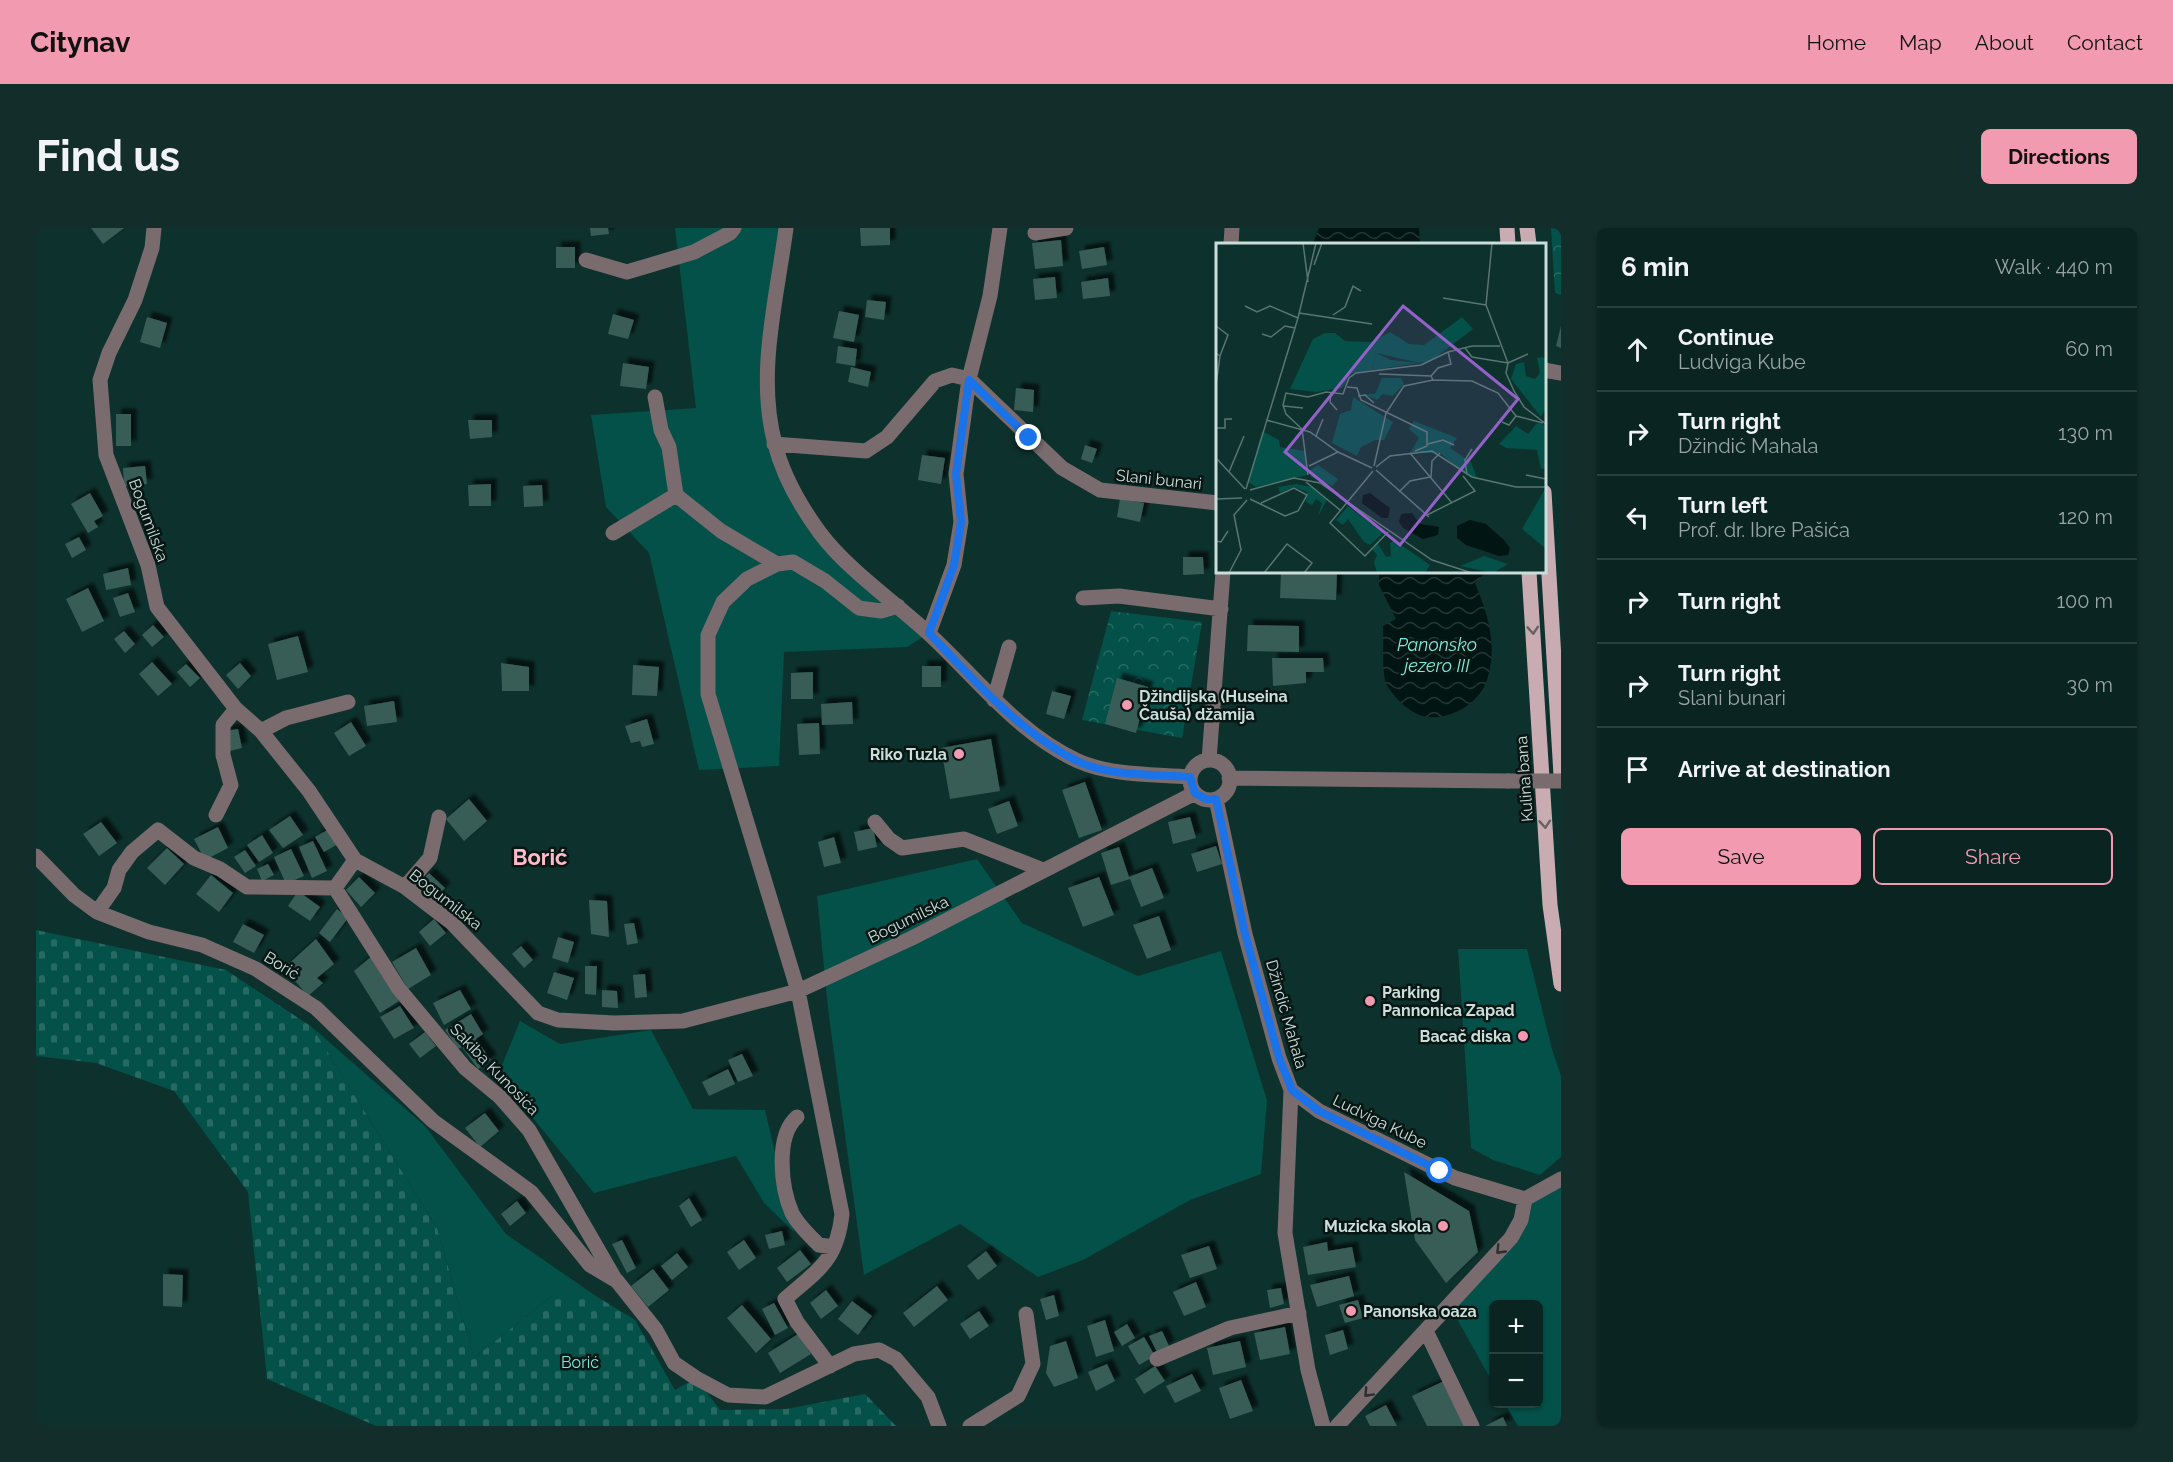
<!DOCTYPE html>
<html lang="en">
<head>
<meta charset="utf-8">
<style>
  body { margin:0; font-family:Raleway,sans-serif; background:#132d2a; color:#f1f3f6 }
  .controls { position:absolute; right:18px; bottom:18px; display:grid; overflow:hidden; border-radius:9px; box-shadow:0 2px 4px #0004 }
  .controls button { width:54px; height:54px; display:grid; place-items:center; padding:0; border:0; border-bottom:2px solid #2a423f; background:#0a2521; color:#f1f3f6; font:30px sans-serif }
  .stop { position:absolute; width:18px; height:18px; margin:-14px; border:4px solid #1a73e8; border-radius:50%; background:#fff }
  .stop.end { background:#1a73e8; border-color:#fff; box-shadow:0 2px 6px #0008 }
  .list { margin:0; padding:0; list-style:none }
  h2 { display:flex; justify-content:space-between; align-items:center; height:78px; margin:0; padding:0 24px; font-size:26px }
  h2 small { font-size:20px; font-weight:400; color:#99a5a5 }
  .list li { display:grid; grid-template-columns:39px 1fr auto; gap:18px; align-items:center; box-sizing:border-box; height:84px; padding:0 24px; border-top:2px solid #2a423f }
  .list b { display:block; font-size:22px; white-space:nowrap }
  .list p { margin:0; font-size:20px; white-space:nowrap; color:#99a5a5 }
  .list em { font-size:20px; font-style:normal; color:#99a5a5 }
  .actions { display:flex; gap:12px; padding:18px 24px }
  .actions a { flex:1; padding:14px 0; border:2px solid #f29ab0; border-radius:9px; text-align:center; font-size:21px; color:#f29ab0 }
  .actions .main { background:#f29ab0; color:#111 }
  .icon { flex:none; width:33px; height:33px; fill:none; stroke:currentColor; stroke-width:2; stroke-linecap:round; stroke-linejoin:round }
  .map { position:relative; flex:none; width:1525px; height:1198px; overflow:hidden; border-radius:9px }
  header { display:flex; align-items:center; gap:36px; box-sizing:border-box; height:84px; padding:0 30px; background:#f29ab0; color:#111 }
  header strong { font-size:28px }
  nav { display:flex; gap:33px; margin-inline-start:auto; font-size:21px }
  .intro { display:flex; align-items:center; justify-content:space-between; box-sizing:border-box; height:144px; padding:0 36px }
  h1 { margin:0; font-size:42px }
  .button { padding:15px 27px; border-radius:9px; background:#f29ab0; color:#111; font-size:21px; font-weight:700 }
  main { display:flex; gap:36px; padding:0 36px }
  aside { flex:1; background:#0a2521; border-radius:9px; box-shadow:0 2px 4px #0004 }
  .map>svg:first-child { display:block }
  .grass { fill:#035149 }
  .cemetery { fill:url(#cemetery-stones) }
  .park { fill:url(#park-crowns) }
  .water { fill:url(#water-waves) }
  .building { fill:#395c57; filter:url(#shadow) }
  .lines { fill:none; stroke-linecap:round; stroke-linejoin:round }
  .minor { stroke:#7a6b6e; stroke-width:15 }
  .major { stroke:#c9acb2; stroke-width:15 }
  .minor-bridge { stroke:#7a6b6e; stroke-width:15 }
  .oneway { stroke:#686163 }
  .oneway2 { stroke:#2a302f }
  .route { stroke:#1a73e8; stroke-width:8 }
  .poi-dot { fill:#f29ab0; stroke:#081614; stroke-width:2 }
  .labels { text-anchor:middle; stroke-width:5; stroke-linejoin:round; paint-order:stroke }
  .street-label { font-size:16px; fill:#cbdeda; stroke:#081614 }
  .poi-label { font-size:16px; font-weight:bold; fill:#cbdeda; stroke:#081614; text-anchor:start }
  .park-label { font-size:16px; fill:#7ae8d8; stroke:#081614 }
  .water-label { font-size:18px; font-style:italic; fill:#7eecdc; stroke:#081614 }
  .district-label { font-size:22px; font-weight:bold; fill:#febaca; stroke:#081614 }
  .inset-road { fill:none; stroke:#597672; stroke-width:1.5 }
  .view { fill:#9361c7; fill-opacity:0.15; stroke:#9361c7; stroke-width:3 }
  .inset-edge { fill:none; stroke:#cbdeda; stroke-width:3 }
</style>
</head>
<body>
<header>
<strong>Citynav</strong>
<nav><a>Home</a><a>Map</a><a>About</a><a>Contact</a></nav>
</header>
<div class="intro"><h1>Find us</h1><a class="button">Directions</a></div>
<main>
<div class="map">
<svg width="1525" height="1198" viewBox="0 0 1525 1198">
  <defs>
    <pattern id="cemetery-stones" width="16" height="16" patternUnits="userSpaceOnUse" patternTransform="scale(1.5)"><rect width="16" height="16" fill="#035149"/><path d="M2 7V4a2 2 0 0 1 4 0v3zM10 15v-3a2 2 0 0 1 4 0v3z" fill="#266a63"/></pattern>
    <pattern id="park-crowns" width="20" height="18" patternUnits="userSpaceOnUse" patternTransform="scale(1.5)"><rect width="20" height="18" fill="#035149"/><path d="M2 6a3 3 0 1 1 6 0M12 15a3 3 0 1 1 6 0" fill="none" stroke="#266a63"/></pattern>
    <pattern id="water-waves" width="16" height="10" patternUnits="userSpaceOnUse" patternTransform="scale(1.5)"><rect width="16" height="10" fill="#011512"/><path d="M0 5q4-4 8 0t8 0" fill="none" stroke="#253734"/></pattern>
    <filter id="shadow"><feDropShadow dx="5.5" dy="-5.5" stdDeviation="1.5" flood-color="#0009"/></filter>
  </defs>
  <rect width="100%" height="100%" fill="#0d312c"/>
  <path class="grass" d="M639,0H750L734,106L738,216L786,307L893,405L871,419L748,424L743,538L663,542L613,325L570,279L555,187L660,180Z
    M941,631L986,695L1102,748L1185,723L1231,872L1225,946L1154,972L1047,1032L1002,1049L924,996L828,1047L792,781L781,668Z
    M1422,721H1491L1516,821L1525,848V929L1504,947L1457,932L1435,920Z
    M484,793L524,816L615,802L657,881L729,882L758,1004L728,975L700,928L558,965L462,847Z
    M276,799L389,898L470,1006L560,1068H516L438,1130L401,1000Z
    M1525,951V1198H1482L1469,1176H1502V1076H1458L1457,1155L1412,1075L1475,1010L1489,971Z"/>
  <path class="cemetery" d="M0,702L190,742L276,799L401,1000L438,1130L516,1068H560L599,1092L639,1162L660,1150L684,1182L750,1181L829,1166L860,1198H340L231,1151L212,964L138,863L60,835L0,828Z"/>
  <path class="park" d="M1515,0H1525V67L1519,65Z
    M1075,383L1166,394L1146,510L1046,492Z"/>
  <path class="water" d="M1283,0H1383L1384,16H1277Z
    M1343,344H1450L1439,355C1452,386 1462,418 1451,452C1444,474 1417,491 1393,489C1376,488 1359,471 1351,457C1345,447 1348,411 1347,398L1360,391L1343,357Z"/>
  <path class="building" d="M55,0H88L67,16Z
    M554,0H572L573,6L555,8Z
    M824,0H854V17L825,18Z
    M1025,12L1027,38L999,41L996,15Z
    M520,19H539V40H520Z
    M1068,19L1071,37L1046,41L1043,23Z
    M1019,49L1021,70L999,72L997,51Z
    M1072,50L1074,68L1047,71L1045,54Z
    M831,72L850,74L848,92L829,89Z
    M803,83L823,87L818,114L797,110Z
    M577,86L598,92L592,111L572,106Z
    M111,89L131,95L124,120L104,114Z
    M1525,98V120L1520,118Z
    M802,118L821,121L819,138L800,135Z
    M587,135L613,139L610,161L584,158Z
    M815,139L835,144L832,159L812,154Z
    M980,160L998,162L997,184L978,182Z
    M80,186H95V218H80Z
    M432,192H456V209L434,211Z
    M1049,217L1061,221L1056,235L1045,231Z
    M886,227L909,230L905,256L882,252Z
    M109,238L111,256L88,258L87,240Z
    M455,256V278H433L432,257Z
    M506,257L507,278L488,279L487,258Z
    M54,265L67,288L58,293L62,299L52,305L35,276Z
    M1084,271L1108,275L1104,294L1081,289Z
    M43,309L50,322L36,330L29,316Z
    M1147,329H1167L1168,346L1147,347Z
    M92,340L95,357L70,362L67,346Z
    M1245,344H1301L1300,372L1244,370Z
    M52,360L68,393L46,404L30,371Z
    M92,365L99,384L84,389L77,370Z
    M117,397L128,409L116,419L106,407Z
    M1212,397L1263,398V424L1211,423Z
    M88,403L99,416L89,425L78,411Z
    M262,408L272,444L241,452L232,416Z
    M1236,430H1287L1288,444H1270V455L1237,458Z
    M116,434L136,456L122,468L103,446Z
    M204,435L215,448L202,461L190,447Z
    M465,435L493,439V463H466Z
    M150,436L164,450L154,459L141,444Z
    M597,437L623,439L621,468L596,467Z
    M886,438H905V459H886Z
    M777,444V471H755V445Z
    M1081,450L1112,459L1100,505L1069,496Z
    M1016,463L1035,468L1028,491L1010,486Z
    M358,473L361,494L331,498L328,478Z
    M816,474L817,496L786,497L785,476Z
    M611,491L618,516L606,519L604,513L595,515L589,498Z
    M315,494L330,518L313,528L298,505Z
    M783,495L784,526L763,527L761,496Z
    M202,501L206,520L194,523L190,503Z
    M955,511L964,563L914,571L905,520Z
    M1049,554L1066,602L1043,610L1026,562Z
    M433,571L451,593L428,613L410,591Z
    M973,573L982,598L961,606L952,581Z
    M254,588L267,607L247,620L233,602Z
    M1154,589L1160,610L1137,616L1132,594Z
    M65,594L81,615L63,628L47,606Z
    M182,599L192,620L169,632L158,611Z
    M837,600L841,619L822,623L818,604Z
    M293,601L302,616L288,624L279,609Z
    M226,607L237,625L223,634L211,617Z
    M798,609L805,635L788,639L782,614Z
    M277,613L291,643L276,650L263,619Z
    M1180,618L1186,636L1161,644L1155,626Z
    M1083,619L1093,649L1116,640L1128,670L1105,679L1094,651L1075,657L1065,625Z
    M131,620L148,636L129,657L111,640Z
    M255,621L268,648L250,656L238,629Z
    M209,622L220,638L209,645L198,629Z
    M232,636L238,647L226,653L221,641Z
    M393,645L409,660L397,672L381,658Z
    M175,647L197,665L183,684L160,666Z
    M323,649L339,665L325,679L310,662Z
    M1063,649L1078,687L1047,699L1032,660Z
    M262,663L284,679L274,693L252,678Z
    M553,672L571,673L573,709L555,706Z
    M301,681L312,690L294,714L283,705Z
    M1123,688L1135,722L1111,731L1097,697Z
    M398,691L410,705L394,718L383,704Z
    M598,695L602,715L591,717L588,696Z
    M207,696L228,707L218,725L197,714Z
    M522,709L538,714L532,735L516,730Z
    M280,711L298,736L281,750L287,755L272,768L248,740Z
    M485,718L497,732L488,740L476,726Z
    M380,720L395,747L372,761L356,734Z
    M336,728L363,773L344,785L318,743Z
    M549,738H561L560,767L549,766Z
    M518,744L538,750L531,772L511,765Z
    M609,746L611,769L599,770L597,747Z
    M424,762L435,781L408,797L397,775Z
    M566,762L581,763L582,780L566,779Z
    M364,778L378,800L358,811L344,789Z
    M435,786L447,806L440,811L455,832L442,841L426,819L422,821L409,802Z
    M389,804L400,818L384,830L373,816Z
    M706,826L717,848L702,854L692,832Z
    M692,841L699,856L673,868L666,854Z
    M449,885L463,903L444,919L429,900Z
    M1368,944L1433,983L1442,1024L1410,1055L1379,1012Z
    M653,970L666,992L655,999L643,978Z
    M481,973L490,985L474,998L465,986Z
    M746,1003L749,1017L733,1021L729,1007Z
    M586,1012L600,1040L591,1045L576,1016Z
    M708,1012L720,1030L703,1042L691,1024Z
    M1291,1014L1292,1023L1316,1019L1320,1039L1272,1047L1267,1019Z
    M1173,1018L1181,1041L1154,1050L1145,1027Z
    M764,1022L775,1036L751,1054L741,1040Z
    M950,1023L961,1038L942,1052L931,1038Z
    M641,1025L652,1039L636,1052L625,1038Z
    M617,1041L633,1062L612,1079L595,1058Z
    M127,1046L147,1047L146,1079L127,1078Z
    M1313,1048L1318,1068L1281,1079L1274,1057Z
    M1160,1054L1170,1079L1148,1088L1137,1064Z
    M901,1058L912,1072L878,1099L867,1085Z
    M1245,1060L1248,1076L1234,1080L1231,1062Z
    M790,1062L802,1078L785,1091L774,1075Z
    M1018,1067L1023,1088L1010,1092L1004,1071Z
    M1322,1072L1327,1090L1309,1095L1303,1077Z
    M816,1073L836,1088L822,1107L802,1091Z
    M738,1075L752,1100L739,1107L726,1081Z
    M706,1077L735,1111L720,1125L691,1090Z
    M943,1083L953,1098L934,1111L924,1096Z
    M1069,1092L1078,1123L1060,1129L1051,1098Z
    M1091,1096L1099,1110L1086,1118L1078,1104Z
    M1249,1099L1254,1126L1224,1132L1218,1105Z
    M1307,1102L1312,1121L1294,1127L1289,1107Z
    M1126,1103L1133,1118L1121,1124L1113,1108Z
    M762,1106L775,1126L744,1145L732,1125Z
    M1108,1109L1119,1128L1103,1137L1092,1118Z
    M1030,1113L1042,1150L1018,1159L1010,1145L1014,1118Z
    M1204,1113L1210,1139L1177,1147L1171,1120Z
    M1071,1136L1079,1153L1060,1163L1052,1144Z
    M1119,1138L1129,1153L1108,1166L1099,1151Z
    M1156,1146L1165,1163L1139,1175L1130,1158Z
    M1205,1152L1217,1183L1194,1191L1183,1160Z
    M1408,1153L1429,1198H1391L1376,1168Z
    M1350,1177L1361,1198H1334L1329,1188Z
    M1467,1189L1471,1198H1449Z"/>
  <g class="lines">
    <path class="minor" d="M118,0L116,20L99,72L73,125L64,152L70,227L112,337L121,379L200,481L225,503L273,563L319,632L369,659L416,695L502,785L522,792L578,795L647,793L762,763L876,710L1159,565
      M750,0C741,70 720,146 739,216C747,248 765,279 784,305C811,341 857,373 891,404C939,448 981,505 1042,533C1076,548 1118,546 1154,549
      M999,5L1030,0
      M1195,16L1196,0
      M550,32L591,44L658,24L694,5L698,0
      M1508,142L1525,145
      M619,169L625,202L633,219L640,267L685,303L741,336
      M738,216L830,223L851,209L899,153L916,147L933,151L1026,240L1064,262L1182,275
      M577,305L640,267
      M1047,370L1083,368L1185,381
      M893,405L918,337L925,294L920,246L933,151L954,68L964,0
      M958,472L973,419
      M225,503L250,490L312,474
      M1173,532L1187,344
      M1154 552a20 20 0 1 1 40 0a20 20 0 1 1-40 0Z
      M1193,550L1472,553
      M1180,571L1209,706L1243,830L1255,862L1249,1005L1272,1142L1287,1198
      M180,587L195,557L187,527V497L200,481
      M839,594L853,611L866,620L928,611L1007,642
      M0,628L38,667L61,684L113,704L166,717L220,741L280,780L397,893L495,964L554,1037L581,1053L620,1102L638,1135L660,1150L692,1167L729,1169L818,1126L843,1122L860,1131L892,1169L903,1198
      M319,632L299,660L363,761L429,840L464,869L493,902L579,1051
      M369,659L394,630L403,589
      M61,684L78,660L83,642L96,624L122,602L158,630L184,641L211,659L299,660
      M1255,862L1283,883L1419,950L1489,971L1525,951
      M761,889C739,908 745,960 756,985C762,997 773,1007 783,1017L798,1019
      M1390,1103L1436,1198
      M1121,1131L1194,1100L1263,1085
      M794,1138L761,1094L749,1071C782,1042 801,1033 806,986L762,763L672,466V407L687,374L711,351L741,336L757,334L789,353L823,380L845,383L862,378
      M934,1198L982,1168L997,1136L990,1086
      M1301,1198L1475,1010L1485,992L1489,971"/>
    <path class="major" d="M1471,0L1472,16
      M1491,0L1493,16
      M1508,264L1525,547
      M1493,344L1514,677L1525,756"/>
    <path class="minor-bridge" d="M1472,553H1525"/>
  </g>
  <defs><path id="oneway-chevron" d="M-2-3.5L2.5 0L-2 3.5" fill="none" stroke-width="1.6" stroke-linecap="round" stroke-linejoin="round" transform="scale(1.5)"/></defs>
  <g class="oneway">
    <use href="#oneway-chevron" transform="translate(1497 402) rotate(86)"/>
    <use href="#oneway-chevron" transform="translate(1509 596) rotate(86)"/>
  </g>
  <g class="oneway2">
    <use href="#oneway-chevron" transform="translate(1464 1022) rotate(134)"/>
    <use href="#oneway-chevron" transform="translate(1332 1165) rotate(133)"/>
  </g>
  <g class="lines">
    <path class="route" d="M993,210L933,152L920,246L925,294L918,337L893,405C937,451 983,504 1041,533C1074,549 1119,546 1154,549L1159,565L1170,571H1180L1209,706L1243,830L1256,862L1283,883L1404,943"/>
  </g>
  <g class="poi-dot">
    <circle cx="1091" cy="477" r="6"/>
    <circle cx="923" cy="526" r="6"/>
    <circle cx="1334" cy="773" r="6"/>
    <circle cx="1487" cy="808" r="6"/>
    <circle cx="1407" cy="998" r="6"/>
    <circle cx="1315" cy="1083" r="6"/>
  </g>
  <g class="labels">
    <g class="street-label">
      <text transform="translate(1123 251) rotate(6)" y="6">Slani bunari</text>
      <text transform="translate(113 292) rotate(70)" y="6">Bogumilska</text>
      <text transform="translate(1488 551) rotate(-94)" y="6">Kulina bana</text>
      <text transform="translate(410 671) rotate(38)" y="6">Bogumilska</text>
      <text transform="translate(872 691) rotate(-26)" y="6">Bogumilska</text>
      <text transform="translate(246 737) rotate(32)" y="6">Borić</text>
      <text transform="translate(1251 786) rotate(74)" y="6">Džindić Mahala</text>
      <text transform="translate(459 841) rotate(46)" y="6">Sakiba Kunosića</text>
      <text transform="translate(1344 893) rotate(26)" y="6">Ludviga Kube</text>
    </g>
    <g class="poi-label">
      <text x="1103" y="474">Džindijska (Huseina<tspan x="1103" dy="18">Čauša) džamija</tspan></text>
      <text x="911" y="532" text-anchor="end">Riko Tuzla</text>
      <text x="1346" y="770">Parking<tspan x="1346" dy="18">Pannonica Zapad</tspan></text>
      <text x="1475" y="814" text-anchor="end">Bacač diska</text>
      <text x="1395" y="1004" text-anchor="end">Muzicka skola</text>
      <text x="1327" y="1089">Panonska oaza</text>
    </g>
    <g class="park-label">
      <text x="544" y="1140">Borić</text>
    </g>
    <g class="water-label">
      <text x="1401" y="423">Panonsko<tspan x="1401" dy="21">jezero III</tspan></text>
    </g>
    <g class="district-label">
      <text x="504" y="637">Borić</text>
    </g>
  </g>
  <g transform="translate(1180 15)">
    <rect width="330" height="330" fill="#0d312c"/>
    <path d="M160,110L175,117L204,120L156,127ZM166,135H185L188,141L177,153L167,151L161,157L147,151H159ZM137,154L177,179L168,197H159L145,204L141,213L116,200L124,171L135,167ZM198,178L241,195L234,205L255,219L261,235L247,230L224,210H194L203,195L193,186ZM46,188L63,197L64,204L89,208L92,232L40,244L32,239ZM102,222L122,236L117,243L95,234L94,227ZM80,241L96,244L111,257L102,273L106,260L100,256L96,262L90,259L91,249L78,244L64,250L62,244Z" fill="#035149"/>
    <path d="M326,114L330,116V165L325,174L295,136L300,121L308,119L310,133L319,136L324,130L321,115Z" fill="#035149"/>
    <path d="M246,74L257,86L216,117L204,120L160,110L156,127L136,130L126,145L100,149L74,146L97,96L109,90H119L129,98L155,99L174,89L193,101L208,102ZM321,180L330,182V225L325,226L321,207L290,205L283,201L300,183L312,191Z" fill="#035149"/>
    <path d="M330,244V306L306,286ZM132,263L167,290L154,302L148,299L132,276L127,282L120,277ZM178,297L214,322L209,330H161L158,319L161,312L156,306L161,299L170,314L175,313L174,300ZM268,313L292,321L277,330L244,323Z" fill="#035149"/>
    <path d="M154,250L174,265L172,275H166L146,260L147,252ZM196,270L204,281L223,284L222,292L207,296L187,285L183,279L185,271ZM254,277L270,281L288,297L294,305L292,312L283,313L250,302L241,295V283Z" fill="#011512"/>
    <path class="inset-road" d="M87,0L92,39M276,0L270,62L292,120L290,130L298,148L308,164L330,181M98,22L106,0M227,55L270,62M29,63L41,69L54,63L82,75M83,70L156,81M117,72L129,64L137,43L145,48M0,83L12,92L4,113M46,91L55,94L69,83L79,85M249,105L256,114L292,120L312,111M0,110L4,113L0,142M163,131L215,133L217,137M215,133L222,125L235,121L232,109M131,144L141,145L145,157L211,189V203L199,208M115,149L114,159L121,167M142,153L149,152L158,160M68,163L87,165M50,177L94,189L122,209L156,225M286,179L293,182L300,173M0,185H9V176H16M100,193L107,176M212,201L227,197L238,202M194,210L236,260M0,215L29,246M93,223L122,209M158,223L170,170L188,143L217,137L256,138L282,150L300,173L327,180M160,224L174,213L216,208L256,234L300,244H330M160,227L213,274M157,228L114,280L149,313L172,289M13,229L28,193M92,232L86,186L70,171L67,162L70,150L92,154L110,149L127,151L133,135L140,130L205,122L232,109L256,103H284M251,232L249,217L256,206M310,232L330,236M215,234L216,218L224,210M90,239L124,267M30,246L82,75L100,0M34,247L78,235L104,240L216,317L256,330M183,249L194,238L214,234M0,256L26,255M34,256L69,273L82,268L91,252L78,245L45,260M211,272L259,248L247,233M0,298L5,299L12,288M13,330L25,307L18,272L31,257M48,330L71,301L96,320L88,330"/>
    <path class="view" d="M187,63L302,156L184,302L69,209Z"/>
    <rect width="330" height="330" class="inset-edge"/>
  </g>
</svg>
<div class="controls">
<button>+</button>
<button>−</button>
</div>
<div class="stop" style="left:1404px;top:943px"></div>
<div class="stop end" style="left:993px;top:210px"></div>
</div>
<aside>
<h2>6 min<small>Walk · 440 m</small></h2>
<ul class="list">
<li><svg class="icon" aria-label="ahead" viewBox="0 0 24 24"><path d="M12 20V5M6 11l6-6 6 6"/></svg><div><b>Continue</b><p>Ludviga Kube</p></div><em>60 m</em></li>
<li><svg class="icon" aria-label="right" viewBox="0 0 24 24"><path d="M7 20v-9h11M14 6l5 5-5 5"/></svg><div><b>Turn right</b><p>Džindić Mahala</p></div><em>130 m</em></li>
<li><svg class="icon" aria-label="left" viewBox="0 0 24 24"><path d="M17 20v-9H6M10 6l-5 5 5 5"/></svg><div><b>Turn left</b><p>Prof. dr. Ibre Pašića</p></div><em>120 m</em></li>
<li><svg class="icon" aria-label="right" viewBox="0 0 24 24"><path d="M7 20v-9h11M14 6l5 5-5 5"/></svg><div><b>Turn right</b></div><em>100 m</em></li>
<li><svg class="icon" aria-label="right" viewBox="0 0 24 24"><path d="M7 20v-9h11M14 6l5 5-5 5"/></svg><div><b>Turn right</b><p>Slani bunari</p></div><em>30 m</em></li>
<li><svg class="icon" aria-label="arrive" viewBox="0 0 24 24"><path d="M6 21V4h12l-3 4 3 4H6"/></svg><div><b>Arrive at destination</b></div></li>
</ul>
<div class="actions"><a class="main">Save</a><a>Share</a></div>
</aside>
</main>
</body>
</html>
